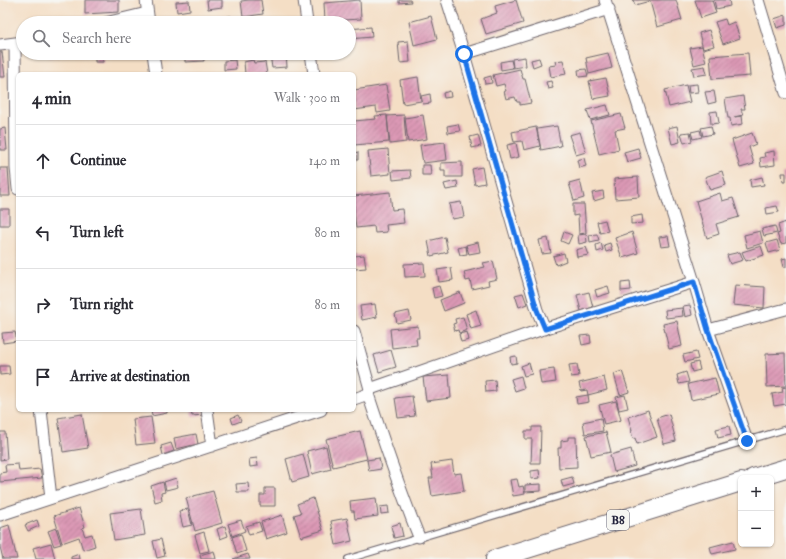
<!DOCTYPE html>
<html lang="en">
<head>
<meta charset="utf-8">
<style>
  body { margin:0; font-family:"IM FELL Double Pica",serif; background:#f2f2f3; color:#2b2b33 }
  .controls { position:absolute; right:12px; bottom:12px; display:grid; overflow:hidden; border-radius:6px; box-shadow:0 1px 3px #0004 }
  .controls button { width:36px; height:36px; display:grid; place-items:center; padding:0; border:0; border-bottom:1px solid #e1e1e2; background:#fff; color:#2b2b33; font:20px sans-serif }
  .stop { position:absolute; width:12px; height:12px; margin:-9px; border:3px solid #1a73e8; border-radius:50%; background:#fff }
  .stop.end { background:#1a73e8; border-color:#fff; box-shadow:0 1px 4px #0008 }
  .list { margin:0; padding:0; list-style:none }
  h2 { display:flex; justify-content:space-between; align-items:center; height:52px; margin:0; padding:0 16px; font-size:17px }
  h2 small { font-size:13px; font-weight:400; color:#7c7c81 }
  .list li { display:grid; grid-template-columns:26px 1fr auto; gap:12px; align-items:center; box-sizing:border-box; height:72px; padding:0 16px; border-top:1px solid #e1e1e2 }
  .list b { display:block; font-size:15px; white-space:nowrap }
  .list em { font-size:13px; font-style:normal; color:#7c7c81 }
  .icon { flex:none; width:22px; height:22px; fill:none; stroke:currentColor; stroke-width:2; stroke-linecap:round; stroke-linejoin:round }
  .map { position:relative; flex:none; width:786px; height:559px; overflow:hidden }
  .search { position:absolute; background:#fff; box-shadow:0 1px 3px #0004; left:16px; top:16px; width:340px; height:44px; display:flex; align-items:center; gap:10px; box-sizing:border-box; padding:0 14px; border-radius:22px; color:#7c7c81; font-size:15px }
  .panel { position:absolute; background:#fff; box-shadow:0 1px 3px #0004; left:16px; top:72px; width:340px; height:340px; border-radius:6px }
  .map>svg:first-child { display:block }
  .building { fill:url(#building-hatch) }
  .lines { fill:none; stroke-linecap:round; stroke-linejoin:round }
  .service-casing { stroke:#6c646b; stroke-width:8 }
  .minor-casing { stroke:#6c646b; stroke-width:13 }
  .trunk-casing { stroke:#6c646b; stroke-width:20 }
  .service { stroke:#fff; stroke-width:5.5 }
  .minor { stroke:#fff; stroke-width:11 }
  .trunk { stroke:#fff; stroke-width:18 }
  .route { stroke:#1a73e8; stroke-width:5 }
  .labels { text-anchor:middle; stroke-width:3; stroke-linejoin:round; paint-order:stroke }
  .shield { fill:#f6f6f2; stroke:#626272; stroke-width:1 }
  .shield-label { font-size:12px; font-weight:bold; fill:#22223b }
</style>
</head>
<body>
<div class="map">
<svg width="786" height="559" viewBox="0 0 786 559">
  <defs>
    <pattern id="building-hatch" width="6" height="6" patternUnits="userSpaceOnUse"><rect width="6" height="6" fill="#dc99b5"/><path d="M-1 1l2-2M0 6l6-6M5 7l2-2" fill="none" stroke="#b27c94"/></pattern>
  </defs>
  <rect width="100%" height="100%" fill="#f6f6f2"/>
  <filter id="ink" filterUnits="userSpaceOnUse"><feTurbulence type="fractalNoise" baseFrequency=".025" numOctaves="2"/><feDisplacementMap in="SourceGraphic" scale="8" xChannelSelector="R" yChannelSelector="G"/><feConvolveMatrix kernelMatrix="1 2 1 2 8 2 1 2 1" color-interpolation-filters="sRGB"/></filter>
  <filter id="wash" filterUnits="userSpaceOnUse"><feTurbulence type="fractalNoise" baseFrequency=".012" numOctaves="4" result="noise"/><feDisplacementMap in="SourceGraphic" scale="16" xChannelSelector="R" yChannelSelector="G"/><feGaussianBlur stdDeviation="0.9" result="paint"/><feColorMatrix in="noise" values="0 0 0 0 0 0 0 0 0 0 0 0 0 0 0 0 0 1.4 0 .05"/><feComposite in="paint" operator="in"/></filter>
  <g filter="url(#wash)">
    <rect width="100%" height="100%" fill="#f4dec5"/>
    <g id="blocks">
      <path class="building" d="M85,0H119V12L85,14Z
        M207,0H222V7L208,9Z
        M249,0H261L263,14L243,17L241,1Z
        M360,0L361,19L325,21L324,3Z
        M399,0H410L411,2L399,3Z
        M516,0L523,23L486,34L481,19L497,13L495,6Z
        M633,0H676L682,20L657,27L650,1L635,5Z
        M695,0H712L716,13L701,18Z
        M714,0H729L730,6L716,9Z
        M189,1L190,10L177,12L176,2Z
        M786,15V25L777,28L774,19Z
        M231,16L232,23H222V17Z
        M431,16L437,39L414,45L409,22Z
        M725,19L727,25L734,22L740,38L723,44L715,22Z
        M371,27L372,37L349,39V29Z
        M709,30L714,46L703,49L699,33Z
        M408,41L410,62L400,63L398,42Z
        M702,46L706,62L694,65L690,48Z
        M0,52H2L5,77H0Z
        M50,53H62V56L50,57Z
        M190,53H203L204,61L185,62V54H190Z
        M210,53H219L220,57L211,58Z
        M278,53H286L287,67L272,68L270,54Z
        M608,53L612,68L589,74L586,58Z
        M748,53L750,76L712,79L710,56Z
        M95,54H103V62H95Z
        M525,57L526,66L513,68L512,59Z
        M539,58L541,64L533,67L531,60Z
        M235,60L236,69L224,70V61Z
        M253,60L254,63L265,62L267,74H245L244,62Z
        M511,60L513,68L501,70L500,62Z
        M563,60L566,74L551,77L549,66L556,65L555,61Z
        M705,66L707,74L694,76L692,68Z
        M520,69L523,79H525L531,103L520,105V102H517L515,97L506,99L504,91H506L504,84L496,86L493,75Z
        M586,69L588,76L579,77L578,70Z
        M491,76L492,83L485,84L484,78Z
        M418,77L421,101L403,104L400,80Z
        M606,78L610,96L593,99L589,81Z
        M551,81L553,88L548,89L546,82Z
        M697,84L698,92L689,93L688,85Z
        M386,85L390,111L377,113L376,107L354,110V90Z
        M686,85L690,102L669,107L665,90Z
        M450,91L451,97L444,98L443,93Z
        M714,91L716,102L708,104L705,92Z
        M430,94L431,103L423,104L421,96Z
        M743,96L745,109H741L743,115L734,117L742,116L743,124L731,126L730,118H728L725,99Z
        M607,105L610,115L590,120L587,110Z
        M717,111L719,123L711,124L710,112Z
        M621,114L625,128L615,130L619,149L599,154L591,121Z
        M387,115L389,142L354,145V121L376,119L375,116Z
        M404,115L406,142L390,144L387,116Z
        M423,115L427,139L408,142L405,118Z
        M458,124L460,131L448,133L447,126Z
        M557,126L561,146L541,150L537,129Z
        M677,126L680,142L672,144L668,128Z
        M711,126L713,134L703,136L701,128Z
        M536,127L540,146L524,150L522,141L514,142L512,132Z
        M5,128L7,150H0V129Z
        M700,130L702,137L693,139L691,132Z
        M580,132L586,152L576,155L569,135Z
        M690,132L692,141L684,143L681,133Z
        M752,133L756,144L749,147L754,164L740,168L732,140Z
        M478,135L481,146L472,148L470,137Z
        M445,142L447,160L423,163L420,145Z
        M516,143L519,157L510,159L507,145Z
        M638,148L641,158L627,162L624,152Z
        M388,149L390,174L371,176L368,151Z
        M774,151L775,165L761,167L760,158L765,157L764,153Z
        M358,152V160H354V153Z
        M584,158L586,166L579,168L577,160Z
        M462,162V177H445V170H441V163Z
        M422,165H430L431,175H422Z
        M482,167L485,183L475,185L472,169Z
        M0,168H8L10,196H0Z
        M410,170L411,178L393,180L392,171Z
        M722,171L726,185L710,190L705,177Z
        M782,173H786V182H783Z
        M638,177L639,197L615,199L614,179Z
        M762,177L764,185L751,187L750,180Z
        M580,180L584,198L574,201L569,183Z
        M457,181L458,188L446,190L444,184Z
        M603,191L604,198L594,201L592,193Z
        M390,192L392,210L402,209L404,223L386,225L387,232L375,233L374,226L356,228L354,213V196Z
        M720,193L722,201L733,198L739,217L716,224L719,234L707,238L696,201Z
        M461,202L464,217L452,219L449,204Z
        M573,204H584L586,233L579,234L578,215L573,216Z
        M777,206L779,212L767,214L766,208Z
        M0,209H9V225H0Z
        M642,215L643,223L631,224V217Z
        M605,220L608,231L600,233L597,222Z
        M786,222V243L781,244L777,234L780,233L778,225Z
        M775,226L777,233L764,236L762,229Z
        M760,231L763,243L747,248L744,235Z
        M564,232L572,235L568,244L561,241Z
        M632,232L638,253L622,258L615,238Z
        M586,234L587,242L579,244L578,235Z
        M597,234L599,240L590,242L589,235Z
        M668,236L670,246L661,247L659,237Z
        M445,237L448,252L431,256L428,241Z
        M548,238L551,253L542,254L539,240Z
        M777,240L780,250L769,253L766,243Z
        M478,242L480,252L469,254L466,245Z
        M601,243L603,250L597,252L596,245Z
        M610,243L612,250L606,252L604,245Z
        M466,246L467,254L460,255L458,248Z
        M761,246L764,255L746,261L742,252Z
        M586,247L589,255L577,257L576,250Z
        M740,252L743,260L730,264L727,255Z
        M564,253L566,261L556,265L553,256Z
        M364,255L366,268L355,269L354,256Z
        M786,258V267H784L782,259Z
        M493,261L497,279L488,281L489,285L472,289L470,280L466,281L464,272L485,267L483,263Z
        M424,263L425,276L405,277L404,264Z
        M451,268L453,280L439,282L437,270Z
        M630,282L631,290L621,291V283Z
        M735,285L765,287L764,308L733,305Z
        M439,286L442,296L434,298L432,288Z
        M608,286L610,293L597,297L595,290Z
        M460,292L464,303L444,311L440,300Z
        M589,292L593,307L581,311L577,295Z
        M523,293L527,304L519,307L515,295Z
        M375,304L377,317L362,320L360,306Z
        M690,305L692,315L685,317L683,306Z
        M682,308L683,316L666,318L665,310Z
        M476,310L481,326L471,329L466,314Z
        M409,311L411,320L397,323L395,314Z
        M463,317L467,330L459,333L458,330L455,331L453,324L456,323L455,319Z
        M677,321L682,346L669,349L663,324Z
        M418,326L419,338H416L417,345L392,348L390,329Z
        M15,332L17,341L3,343L2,333Z
        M467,332L469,340L461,342L459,334Z
        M590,335L591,343L582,345L580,336Z
        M391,350L396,367L379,372L374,355Z
        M696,352L698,359L685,362L683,355Z
        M785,353L786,386L767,387L766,354Z
        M516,356L517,363L511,364L510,357Z
        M698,362L700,370L692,372L690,364Z
        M529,363L532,374L524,376L521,366Z
        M577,364L579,376L571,377L569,365Z
        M0,366H9L10,374L0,375Z
        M554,369L556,382L541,384L539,371Z
        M622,371L629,392L620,395L614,374Z
        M686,372L689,382L679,384L677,375Z
        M449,375L451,398L426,401L423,377Z
        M521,376L524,388L515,391L511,379Z
        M604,377L607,390L588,395L587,390L581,391L579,383Z
        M715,378L719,394L691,400L688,384Z
        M495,380L496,391L486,392L485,381Z
        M786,387V404L774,406L772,394L783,392L782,388Z
        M588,395L589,402L577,404L576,397Z
        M625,395L628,408L619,410L616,397Z
        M412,396L415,416L398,418L395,398Z
        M616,401L621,420L604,424L599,405Z
        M151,410H167V413L152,416Z
        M191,410H202L203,415L192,416Z
        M648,410L657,437L637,444L635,438L633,439L631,431H632L628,417Z
        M82,414L88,448L63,452L58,418Z
        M669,414L676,441L664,444L657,418Z
        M238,415L241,421L233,424L231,418Z
        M151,417L155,443L136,445L133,419Z
        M601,418L603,431L585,434L583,422Z
        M729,426L731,435L718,438L716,429Z
        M532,427H541L540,463H531L532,439H525V431H532Z
        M360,431L367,459L333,467L326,439Z
        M0,432H5L7,459L0,460Z
        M606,432L611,452L591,456L586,436Z
        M196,434L198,444L176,449L174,438Z
        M568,437H576L577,467L559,468L558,448H561V441L568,440Z
        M171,443L174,451L163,455L161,446Z
        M326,446L331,469L312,474L307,451Z
        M631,449L635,466L614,472L610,455Z
        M303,454L309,477L292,482L286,459Z
        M257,458L258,466L250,467L249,459Z
        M379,458L381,469L369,471L367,460Z
        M452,461L454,474L461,473L464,491L432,496L429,478H433L431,464Z
        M18,464L19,471L40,469L42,478L0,482V473L6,472L5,465Z
        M539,470L540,478L531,479V471Z
        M572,477L574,484L563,487L561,480Z
        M176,478L178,487L166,490L164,482Z
        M517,479L519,487L523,486L525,494L513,496L510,480Z
        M163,482L165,492L161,493L162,500L155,502L151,486Z
        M248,483L249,492H237L236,484Z
        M541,484V491L525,492V485Z
        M265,488H275V506H260V495H265Z
        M213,491L222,523L195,531L186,498Z
        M313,498L323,530L301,537L294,515L301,513L297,504Z
        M376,498L378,516L355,519L354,511H351L350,501Z
        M388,506L389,513L381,514L380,507Z
        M79,508L85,527L82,528L85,536L92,534L95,546L83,550L79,537L62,543L54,516Z
        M141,509L145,535L114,540L110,513Z
        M188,509L192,525L183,527L179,511Z
        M282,515L287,532L266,539L261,522Z
        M347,518L352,541L336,545L331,521Z
        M37,520L39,526L28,531L25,525Z
        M241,520L245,531L232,536L228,524Z
        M259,522L262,531L249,535L246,526Z
        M400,523L403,536L394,538L391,526Z
        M9,525L17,559H3L0,547V528Z
        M225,526L228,536L220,539L217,529Z
        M56,528L61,544L54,546L48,531Z
        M204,532L209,551L200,553L195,535Z
        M241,534L246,551L237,554L232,537Z
        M161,539L165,556L157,558L153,541Z
        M733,541L735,549L712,554L710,547Z
        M51,543L55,559H36L33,548Z
        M214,551L216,559H201L200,555Z
        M79,554L80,559H71V557Z
        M248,554L250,559H233Z"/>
    </g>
  </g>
  <g filter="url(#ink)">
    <use href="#blocks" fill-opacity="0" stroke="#6c646b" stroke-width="1"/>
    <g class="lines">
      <g class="service-casing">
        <path id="service" d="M348,559L786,429"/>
      </g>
      <g class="minor-casing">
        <path id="minor" d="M146,0L149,23
          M304,0L307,23
          M447,0L464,54L537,310L545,329
          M605,0L694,282L708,330L747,441
          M758,0L786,93
          M105,23L147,13
          M15,43L16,168L18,189
          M0,45L23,42
          M153,53L156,74
          M311,53L314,74
          M464,54L609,9
          M708,330L786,309
          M354,331L370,389L368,394C384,443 400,490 419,537
          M370,389L540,330L694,282
          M354,399L368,394
          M41,410L51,498
          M207,410L212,446
          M0,515L321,410"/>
      </g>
      <g class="trunk-casing">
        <path id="trunk" d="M753,478L786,468
          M495,559L741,482"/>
      </g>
      <use href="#service" class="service"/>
      <use href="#minor" class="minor"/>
      <use href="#trunk" class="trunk"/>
    </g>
  </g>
  <g class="lines" filter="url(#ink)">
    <path class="route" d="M464,54L537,310L545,329L694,282L708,330L747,441"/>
  </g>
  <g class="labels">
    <rect class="shield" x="607" y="510" width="22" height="20" rx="3"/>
    <g class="shield-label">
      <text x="618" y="524">B8</text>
    </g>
  </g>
</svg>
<div class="controls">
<button>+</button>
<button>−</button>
</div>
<div class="stop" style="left:464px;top:54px"></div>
<div class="stop end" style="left:747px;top:441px"></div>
<div class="search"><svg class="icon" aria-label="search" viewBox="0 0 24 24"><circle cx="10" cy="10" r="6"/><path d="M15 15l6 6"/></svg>Search here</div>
<section class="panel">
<h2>4 min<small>Walk · 300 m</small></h2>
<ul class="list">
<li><svg class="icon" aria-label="ahead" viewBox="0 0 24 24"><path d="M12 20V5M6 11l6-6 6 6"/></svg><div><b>Continue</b></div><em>140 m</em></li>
<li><svg class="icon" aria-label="left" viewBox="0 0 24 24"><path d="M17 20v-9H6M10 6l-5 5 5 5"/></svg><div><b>Turn left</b></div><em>80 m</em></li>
<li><svg class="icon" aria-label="right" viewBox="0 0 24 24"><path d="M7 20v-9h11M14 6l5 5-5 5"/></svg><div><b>Turn right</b></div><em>80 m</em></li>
<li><svg class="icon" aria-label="arrive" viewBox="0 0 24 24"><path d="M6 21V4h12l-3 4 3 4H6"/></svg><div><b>Arrive at destination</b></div></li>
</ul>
</section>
</div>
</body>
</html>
